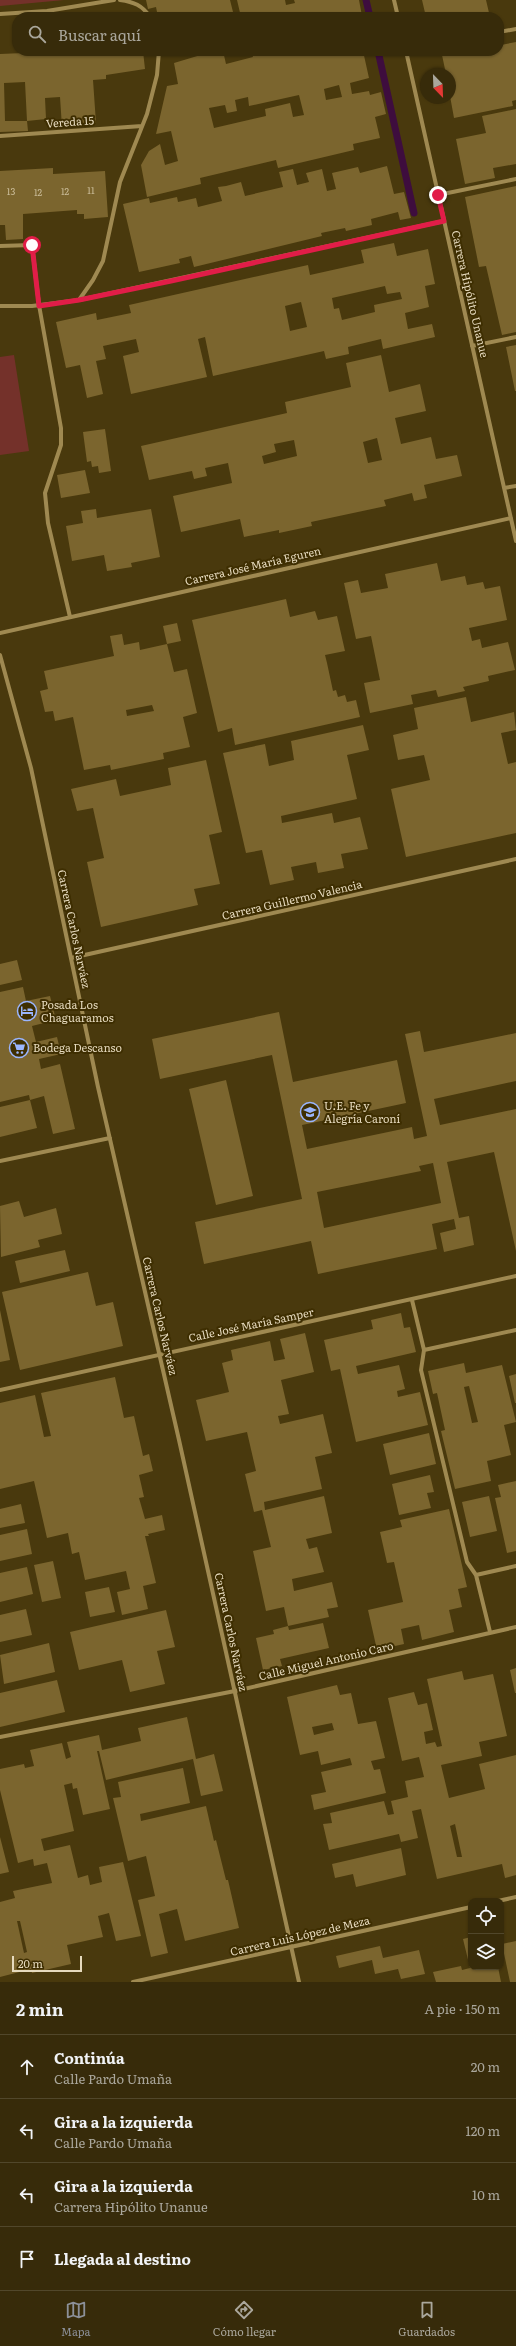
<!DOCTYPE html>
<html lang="es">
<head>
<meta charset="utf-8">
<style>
  body { margin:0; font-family:Literata,serif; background:#423718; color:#f1f3f6 }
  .controls { position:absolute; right:12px; bottom:12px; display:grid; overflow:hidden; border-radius:8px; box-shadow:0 1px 3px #0004 }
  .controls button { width:36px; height:36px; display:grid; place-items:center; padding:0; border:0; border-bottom:1px solid #51472b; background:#372b0a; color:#f1f3f6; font:20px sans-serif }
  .compass { position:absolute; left:420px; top:68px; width:36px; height:36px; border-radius:50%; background:#372b0a; box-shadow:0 1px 3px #0004; rotate:157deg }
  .scale { position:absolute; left:12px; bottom:10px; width:70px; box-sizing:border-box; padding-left:4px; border:2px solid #e6dabe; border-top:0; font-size:11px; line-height:14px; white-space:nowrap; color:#e6dabe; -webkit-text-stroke:3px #3e2e01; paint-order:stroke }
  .stop { position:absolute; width:12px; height:12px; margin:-9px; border:3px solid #e11d48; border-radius:50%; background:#fff }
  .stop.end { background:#e11d48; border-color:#fff; box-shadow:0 1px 4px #0008 }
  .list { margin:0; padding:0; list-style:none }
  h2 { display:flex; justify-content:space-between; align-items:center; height:52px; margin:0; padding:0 16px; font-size:17px }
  h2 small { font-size:13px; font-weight:400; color:#aaa79c }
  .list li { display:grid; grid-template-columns:26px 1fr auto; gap:12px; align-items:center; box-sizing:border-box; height:64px; padding:0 16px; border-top:1px solid #51472b }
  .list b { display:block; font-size:15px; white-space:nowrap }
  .list p { margin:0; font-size:13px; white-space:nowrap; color:#aaa79c }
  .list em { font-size:13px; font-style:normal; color:#aaa79c }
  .icon { flex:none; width:22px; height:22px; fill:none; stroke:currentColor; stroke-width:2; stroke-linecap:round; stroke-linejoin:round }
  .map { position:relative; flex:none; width:516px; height:1982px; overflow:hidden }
  .search { position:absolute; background:#372b0a; box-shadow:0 1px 3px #0004; left:12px; right:12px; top:12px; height:44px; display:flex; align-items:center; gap:10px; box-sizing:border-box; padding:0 14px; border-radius:16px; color:#aaa79c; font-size:15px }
  .sheet { height:308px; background:#372b0a }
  nav { display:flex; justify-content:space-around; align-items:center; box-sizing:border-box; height:56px; border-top:1px solid #51472b; background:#372b0a; font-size:11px; color:#aaa79c }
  nav a { display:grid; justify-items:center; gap:2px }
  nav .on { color:#8c9099 }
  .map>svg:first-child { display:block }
  .green { fill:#74312a }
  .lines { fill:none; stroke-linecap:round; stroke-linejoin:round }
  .stream { stroke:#3e0d3e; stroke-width:7 }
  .building { fill:#7b652e; fill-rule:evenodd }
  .street { stroke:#9f8951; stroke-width:4 }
  .route { stroke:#e11d48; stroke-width:5 }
  .labels { text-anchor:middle; stroke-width:4; stroke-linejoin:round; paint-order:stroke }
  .number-label { font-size:9px; fill:#cbbd9a }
  .street-label { font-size:11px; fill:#e6dabe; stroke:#3e2e01 }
  .poi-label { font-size:11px; fill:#e6dabe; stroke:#3e2e01; text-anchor:start }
</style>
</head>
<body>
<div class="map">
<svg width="516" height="1982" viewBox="0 0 516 1982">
  <rect width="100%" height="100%" fill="#49390d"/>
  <path class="green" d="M0,0H64L0,6Z
    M14,355L29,451L0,455V357Z"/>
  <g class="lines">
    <path class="stream" d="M366,0L370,17
      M378,51L414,213"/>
  </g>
  <path class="building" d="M146,0H230L234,16L158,17L156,7L148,9Z
    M237,0H285L286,5L295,3L294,0H359L362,16L241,17Z
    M422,0H486L490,17H426Z
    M97,13L98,17H79V16Z
    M499,40L501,45L516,42V100L512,101L513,106L454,118L450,96V74H446L442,55L463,51H499Z
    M23,51H143L145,69L106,75V79L93,80L96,123L62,127L60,97L45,98L46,119L27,121L28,131L0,132V54L24,53ZM25,82L27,121H5L4,83Z
    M214,51H223L226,64L253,57L251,51H363L369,78L350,83L352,94L369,91L370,95L381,92L386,114L375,117L380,138L353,144L354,150L278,168L276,160L200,178L201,184L147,197L141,165L149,151L160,144L165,165L178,161L171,131L156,134L167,86L178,84L174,63ZM339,85L342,97L326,100L324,89ZM299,95L304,115L293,117L290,103L265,109L266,116L214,128L209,108L225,105L227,113L237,111L235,100L248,97L249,106Z
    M516,109V164L493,168L495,178L465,184L456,139L486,133L482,116Z
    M387,166L394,194L404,192L411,218L400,220L398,212L371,219L372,225L346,231L345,228L321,233L322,236L194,267L191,256L179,259L180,263L139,272L123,204L149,198L150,203L177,197L178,202L196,198L198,207L222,201L218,187L226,186L241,182L245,196L283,187L279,172L293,169L297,185L309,182L306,173L322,169L327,191L336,189L332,173L358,167L360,173Z
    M53,168V174L105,171L108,217L84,219V214H77V210L23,214V239L6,240L5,225H0V171Z
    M516,186V332L502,335L486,266L479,267L465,197Z
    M394,243L397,256L428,249L435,284L425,286L429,307L405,313L408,329L432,324L435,337L383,349L381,339L348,347L349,354L326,359L324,351L213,376L205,337L198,339L207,377L131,394L123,356L139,352L136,339L103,346L106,359L96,361L103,394L87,398L80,365L66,368L56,322L96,313L97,320L131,313L129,305L308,265L310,275L364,263L361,250ZM385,286L387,294L400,292L402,299L374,305L375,312L342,320L339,308L334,309L332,298ZM301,302L307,327L290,331L285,306Z
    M516,345V391H515L506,347Z
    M381,355L389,392L420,384L426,411L395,418L401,444L431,437L436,459L457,455L462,476L424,485L427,498L414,501L412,493L384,500L386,506L311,522L312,526L279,533V530L244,537L240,519L181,532L173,496L232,483L228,463L205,468L207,476L194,479L192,471L149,480L141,446L287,413L285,402L351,387L346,363ZM377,438L382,460L368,463L363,442ZM294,440L297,456L264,464L262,456L276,452L274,444Z
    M105,429L111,471L99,473L98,466L92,467L91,461L87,462L83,432Z
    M85,470L90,493L61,498L57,475Z
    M96,509L97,518L151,509L160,557L131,563L132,567L107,571L104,555L72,561L66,526L83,523L81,511Z
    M437,563L441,581L465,576L467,585L483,582L485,589L500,586L507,620L469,628L472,641L480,639L482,648L508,642L515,670L488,676L489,681L463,687L465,691L438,697L436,690L411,695L413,704L370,713L364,683L380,680L371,636L356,639L344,583L358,580L361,593L388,588L385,574Z
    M286,599L290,617L315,611L318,620L337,616L345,651L325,655L327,663L333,691L336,690L338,697L345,695L347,702L356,700L360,717L235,745L232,728L218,732L192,620Z
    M177,623L181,641L167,644L163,626Z
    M122,634L124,645L139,642L140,650L167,644L174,672L187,669L197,713L183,717L190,747L163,753L164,759L111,770L110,765L84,770L73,717L55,721L53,711L45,712L40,691L48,689L44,671L114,656L110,636ZM152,705L154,711L127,716L126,710Z
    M466,697L471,722L514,712L516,730L501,733L508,764L516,762V833L406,857L391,789L430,780L424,755L398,760L393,735L418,729L414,708Z
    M363,725L369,750L347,755L357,799L281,816L282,823L332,813L334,823L360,817L368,849L341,854L344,868L318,873L316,862L291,867L294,880L270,885L262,850L246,853L223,753L265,744L269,766L294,760L291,741Z
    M206,760L222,832L209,835L220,884L194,889L198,905L101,927L87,862L104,858L93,808L77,811L71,789L116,779L120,796L171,785L168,768Z
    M17,960L22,980L0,985V964Z
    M23,987L26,1001L50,996L56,1020L32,1026L36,1042L57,1037L61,1054L39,1059L41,1069L60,1064L75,1129L53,1134L44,1096L30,1100L37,1128L0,1137V1107L30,1100L29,1095L0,1102V992Z
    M279,1012L293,1082L397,1060L406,1103L302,1125L307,1149L412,1127L414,1139L427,1136L405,1034L420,1031L424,1052L516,1033V1081L434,1099L440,1125L516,1109V1251L494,1152L447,1162L459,1218L469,1216L474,1245L444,1252L440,1233L456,1229L454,1219L432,1224L437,1249L318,1274L311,1241L204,1264L195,1222L302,1199L272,1055L160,1079L152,1039ZM433,1163L441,1203L324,1228L317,1192L421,1171L419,1166Z
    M226,1080L253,1196L216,1205L189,1089Z
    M19,1201L24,1217L56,1208L62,1234L38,1240L40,1247L1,1257L0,1206Z
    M65,1250L70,1271L20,1283L15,1261Z
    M88,1272L96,1306L113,1302L123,1346L20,1370L2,1292Z
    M0,1310L10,1360L0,1362Z
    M401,1313L404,1328L410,1327L416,1352L356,1366L358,1374L399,1365L405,1389L397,1391L398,1397L420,1392L428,1425L356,1442L340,1369L331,1371L324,1340L373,1329L371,1320Z
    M305,1333L314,1372L281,1380L289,1414L278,1416L280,1424L323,1414L332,1453L315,1457L322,1489L264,1502L265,1510L324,1496L332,1533L306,1539L309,1549L317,1547L324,1572L292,1579L294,1591L332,1582L338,1607L327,1609L329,1617L288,1626L284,1607L266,1611L253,1551L271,1547L262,1510L254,1512L245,1474L256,1471L247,1432L206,1441L196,1400L229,1392L222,1363L233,1360L231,1350L270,1341L274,1361L285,1359L280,1339Z
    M464,1363L466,1373L502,1365L516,1422L504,1425L511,1455L487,1461L491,1481L455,1489L441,1431L445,1430L437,1393L433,1394L428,1371ZM469,1386L478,1422L472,1423L464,1387Z
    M516,1374V1403H515L509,1376Z
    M115,1377L124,1418L134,1416L143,1456L149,1454L153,1471L139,1475L144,1497L139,1498L145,1519L162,1515L165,1530L148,1534L149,1536H145L156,1583L143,1586L148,1609L122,1615L117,1592L130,1589L126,1571L85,1580L79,1552L72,1554L68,1533L47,1538L34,1481L0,1489V1403L35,1395L44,1437L51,1436L41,1393Z
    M429,1433L436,1464L390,1475L383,1444Z
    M430,1475L434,1492L427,1493L431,1508L399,1515L392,1484Z
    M516,1481V1551L507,1553L495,1498L501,1497L498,1485Z
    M489,1496L497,1531L470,1537L462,1502Z
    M21,1504L25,1523L0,1528V1509Z
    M449,1509L467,1587L458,1589L462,1607L449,1610L454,1632L422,1640L419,1625L401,1629L404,1644L377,1650L368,1610L403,1602L394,1562L387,1563L380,1532L402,1527L400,1520Z
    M27,1529L32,1554L0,1561V1535Z
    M53,1561L61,1598L42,1602L34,1565Z
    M27,1567L33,1594L0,1602V1573Z
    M109,1587L115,1612L90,1617L85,1592Z
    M26,1609L32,1635L0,1642V1615Z
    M166,1610L175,1647L157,1651L165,1684L130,1692L122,1660L79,1670L70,1632Z
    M323,1623L329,1648L280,1659L282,1666L263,1670L256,1638L274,1634L273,1630L288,1626L289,1630Z
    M49,1643L55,1672L4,1684L0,1655Z
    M516,1668V1693H515L510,1670Z
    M462,1671L464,1680L493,1674L507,1736L479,1742L482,1756L441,1765L449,1798L485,1789L479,1764L516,1755V1875L505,1878L502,1864L437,1879L421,1809L412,1811L418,1838L401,1842L399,1834L329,1850L323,1824L332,1823L330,1813L384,1801L388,1815L394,1814L391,1801L408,1797L405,1781L424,1777L419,1757L402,1761L388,1698L414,1692L418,1705L427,1703L433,1730L424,1732L426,1744L435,1742L437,1747L442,1746L427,1679ZM455,1824L462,1857H457L450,1826Z
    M57,1680L65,1712L0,1727V1693Z
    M337,1685L340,1695L351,1693L358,1724L376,1721L385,1758L371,1761L374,1770L380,1769L386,1793L314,1810L311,1795L326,1792L321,1772L352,1765L350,1758L321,1765L318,1751L300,1755L287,1697ZM332,1723L334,1730L314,1735L312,1727Z
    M187,1717L196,1759L214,1754L223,1791L201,1796L193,1759L106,1780L99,1751H97L110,1809L83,1815L77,1788L73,1789L72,1783L64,1785L74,1831L41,1839L44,1851L70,1845L78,1878L88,1875L90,1885L102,1882L99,1867L123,1862L141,1936L116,1941L109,1913L98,1916L103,1937L67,1945L71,1964L32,1973L31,1969L0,1977V1902L15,1898L13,1891L52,1883L47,1863L34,1866L33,1859L18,1863L0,1790V1769L24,1764L25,1768L34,1766L30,1750L62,1743L66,1759L71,1757L67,1742L99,1735L102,1750L141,1741L138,1728ZM17,1921H20L27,1952L24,1953Z
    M183,1768L190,1803L140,1814L141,1821L206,1806L214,1841L216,1840L226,1880H228L239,1928L185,1941L177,1909L159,1914L168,1953L151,1957L138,1900L155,1896L146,1856L128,1861L113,1798L121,1797L118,1782Z
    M0,1837L9,1872L0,1874Z
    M401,1848L406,1875L356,1887L353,1874L335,1878L332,1864Z
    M471,1937V1967H498L501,1982H436L433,1972L461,1966L462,1970L470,1968L463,1939Z
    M516,1941V1982H510L502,1944Z
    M380,1946L383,1958L419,1950L425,1974L401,1979L398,1969L375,1974L372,1960L339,1968L336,1956Z"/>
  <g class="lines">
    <path class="street" d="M120,0C134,2 142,5 150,17
      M394,0L398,17
      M0,14L47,11L114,0
      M499,32L516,29
      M406,51L516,541
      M0,136L142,126
      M438,195L516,179
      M0,246L32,245L39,305L61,428V445L45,493L48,523L70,617
      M79,300L93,280L103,261L120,182L147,114L157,75L159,51
      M0,306H32L79,300L444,221
      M472,346L516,337
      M504,488L516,486
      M0,633L511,518
      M0,655L31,768L98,1087L179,1440L299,1982
      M71,958L516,859
      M0,1161L110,1138
      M412,1300L424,1350L421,1370L467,1562L476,1575L490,1632
      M424,1350L516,1330
      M0,1390L516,1276
      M476,1575L516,1566
      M0,1737L235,1691L516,1627
      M498,1901L516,1897
      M133,1982L471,1907"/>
  </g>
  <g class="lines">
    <path class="route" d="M32,245L39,306L79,300L171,281L444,221L438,195"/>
  </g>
  <defs>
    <g id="hotel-ring" transform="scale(1)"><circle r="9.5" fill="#3e2e01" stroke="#9ab5fd" stroke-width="1.5"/><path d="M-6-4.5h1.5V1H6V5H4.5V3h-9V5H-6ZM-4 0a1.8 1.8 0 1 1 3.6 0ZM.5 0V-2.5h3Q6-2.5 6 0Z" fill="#9ab5fd"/></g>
    <g id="supermarket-ring" transform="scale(1)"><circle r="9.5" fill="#3e2e01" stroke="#9ab5fd" stroke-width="1.5"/><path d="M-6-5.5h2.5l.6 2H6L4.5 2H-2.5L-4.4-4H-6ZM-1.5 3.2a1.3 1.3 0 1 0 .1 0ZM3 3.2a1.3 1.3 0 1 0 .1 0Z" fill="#9ab5fd"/></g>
    <g id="school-ring" transform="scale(1)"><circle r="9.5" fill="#3e2e01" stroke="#9ab5fd" stroke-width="1.5"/><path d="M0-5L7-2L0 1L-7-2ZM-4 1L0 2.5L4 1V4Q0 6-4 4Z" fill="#9ab5fd"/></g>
  </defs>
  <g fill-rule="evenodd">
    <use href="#hotel-ring" x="27" y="1011"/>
    <use href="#supermarket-ring" x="19" y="1048"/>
    <use href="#school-ring" x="310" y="1112"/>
  </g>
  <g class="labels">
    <g class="number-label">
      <text x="91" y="194">11</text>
      <text x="11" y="195">13</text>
      <text x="65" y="195">12</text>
      <text x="38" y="196">12</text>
    </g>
    <g class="street-label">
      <text transform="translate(70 122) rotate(-4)" y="4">Vereda 15</text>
      <text transform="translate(470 294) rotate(77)" y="4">Carrera Hipólito Unanue</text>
      <text transform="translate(253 566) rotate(-13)" y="4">Carrera José María Eguren</text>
      <text transform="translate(292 900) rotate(-13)" y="4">Carrera Guillermo Valencia</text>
      <text transform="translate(74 929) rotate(78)" y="4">Carrera Carlos Narváez</text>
      <text transform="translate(160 1316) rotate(77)" y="4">Carrera Carlos Narváez</text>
      <text transform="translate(251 1325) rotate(-12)" y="4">Calle José María Samper</text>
      <text transform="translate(231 1632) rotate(78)" y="4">Carrera Carlos Narváez</text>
      <text transform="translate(326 1661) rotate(-13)" y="4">Calle Miguel Antonio Caro</text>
      <text transform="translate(300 1936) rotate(-13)" y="4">Carrera Luis López de Meza</text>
    </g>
    <g class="poi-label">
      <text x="41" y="1009">Posada Los<tspan x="41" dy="13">Chaguaramos</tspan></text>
      <text x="33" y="1052">Bodega Descanso</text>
      <text x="324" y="1110">U.E. Fe y<tspan x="324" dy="13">Alegría Caroní</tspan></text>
    </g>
  </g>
</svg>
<div class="controls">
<button><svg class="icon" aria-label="locate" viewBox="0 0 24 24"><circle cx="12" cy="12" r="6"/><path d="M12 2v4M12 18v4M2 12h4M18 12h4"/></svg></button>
<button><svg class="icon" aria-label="layers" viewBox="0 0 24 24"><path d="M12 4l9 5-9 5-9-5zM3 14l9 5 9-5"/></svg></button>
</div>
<svg class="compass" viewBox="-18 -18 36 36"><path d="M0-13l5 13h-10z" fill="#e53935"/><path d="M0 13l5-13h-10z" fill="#aaa79c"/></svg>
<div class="scale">20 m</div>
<div class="stop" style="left:32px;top:245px"></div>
<div class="stop end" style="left:438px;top:195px"></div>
<div class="search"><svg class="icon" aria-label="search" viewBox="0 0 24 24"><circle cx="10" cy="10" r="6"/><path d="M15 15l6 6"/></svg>Buscar aquí</div>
</div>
<section class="sheet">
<h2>2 min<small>A pie · 150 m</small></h2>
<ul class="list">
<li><svg class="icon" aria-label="ahead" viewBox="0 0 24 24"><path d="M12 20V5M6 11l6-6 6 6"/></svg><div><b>Continúa</b><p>Calle Pardo Umaña</p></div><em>20 m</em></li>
<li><svg class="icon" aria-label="left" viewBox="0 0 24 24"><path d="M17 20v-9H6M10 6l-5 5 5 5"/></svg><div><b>Gira a la izquierda</b><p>Calle Pardo Umaña</p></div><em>120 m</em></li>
<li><svg class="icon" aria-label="left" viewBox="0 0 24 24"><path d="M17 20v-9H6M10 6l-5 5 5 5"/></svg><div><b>Gira a la izquierda</b><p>Carrera Hipólito Unanue</p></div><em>10 m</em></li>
<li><svg class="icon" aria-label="arrive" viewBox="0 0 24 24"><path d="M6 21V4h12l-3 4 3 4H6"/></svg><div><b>Llegada al destino</b></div></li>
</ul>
</section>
<nav>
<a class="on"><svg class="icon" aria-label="map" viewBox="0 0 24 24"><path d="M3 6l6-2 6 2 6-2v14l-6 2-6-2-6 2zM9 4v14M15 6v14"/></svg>Mapa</a>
<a><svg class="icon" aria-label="directions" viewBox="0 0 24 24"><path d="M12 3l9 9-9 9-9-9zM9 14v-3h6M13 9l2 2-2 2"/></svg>Cómo llegar</a>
<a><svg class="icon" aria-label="saved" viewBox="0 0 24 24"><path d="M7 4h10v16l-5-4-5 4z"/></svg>Guardados</a>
</nav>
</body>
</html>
